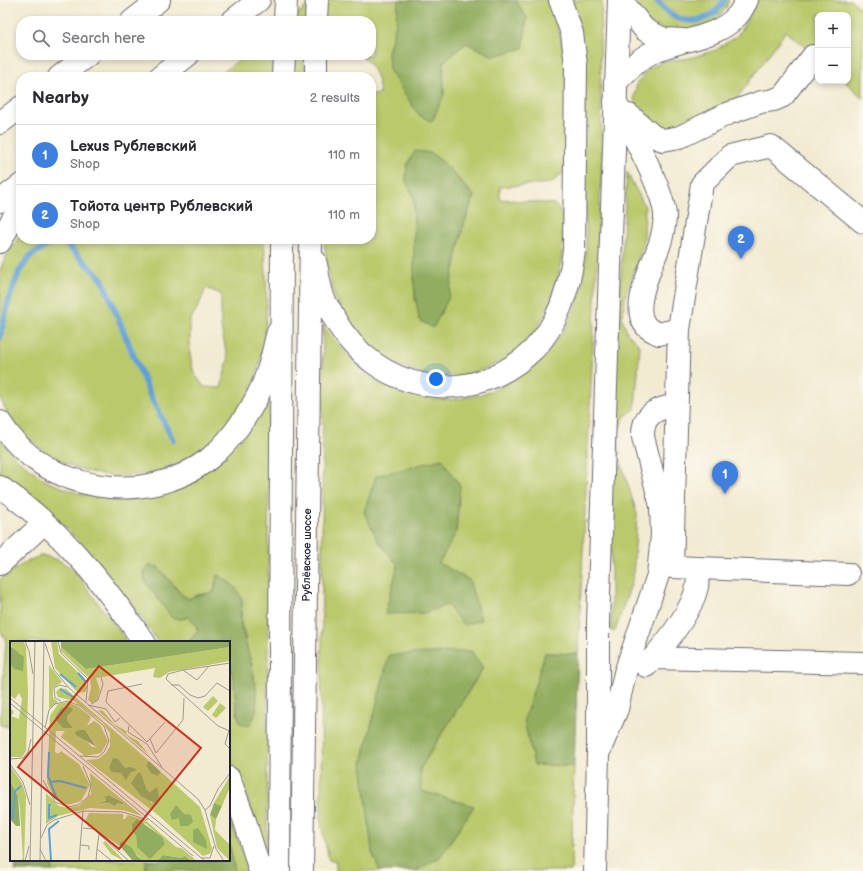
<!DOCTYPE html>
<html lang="en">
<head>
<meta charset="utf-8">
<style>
  body { margin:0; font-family:"Balsamiq Sans",sans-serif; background:#f2f2f3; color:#2b2b33 }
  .controls { position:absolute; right:12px; top:12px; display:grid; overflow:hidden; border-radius:8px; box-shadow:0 2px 6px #0003 }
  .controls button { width:36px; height:36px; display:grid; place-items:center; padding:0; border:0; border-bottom:1px solid #e1e1e2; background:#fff; color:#2b2b33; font:20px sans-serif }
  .you { position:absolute; left:436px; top:379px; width:14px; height:14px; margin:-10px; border:3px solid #fff; border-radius:50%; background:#1a73e8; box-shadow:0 0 0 6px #1a73e833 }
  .badge { display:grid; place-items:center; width:26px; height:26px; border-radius:50%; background:#b45309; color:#fff; font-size:13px; font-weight:700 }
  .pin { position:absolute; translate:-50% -33px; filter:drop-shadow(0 1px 2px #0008) }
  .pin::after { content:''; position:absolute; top:21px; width:14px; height:12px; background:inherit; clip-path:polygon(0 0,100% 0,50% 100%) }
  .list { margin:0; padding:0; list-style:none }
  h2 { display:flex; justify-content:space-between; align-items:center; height:52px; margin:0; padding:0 16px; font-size:17px }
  h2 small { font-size:13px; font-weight:400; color:#7c7c81 }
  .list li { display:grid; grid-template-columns:26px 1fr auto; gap:12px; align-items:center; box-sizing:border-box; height:60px; padding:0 16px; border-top:1px solid #e1e1e2 }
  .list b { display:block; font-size:15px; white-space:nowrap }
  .list p { margin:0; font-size:13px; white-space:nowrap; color:#7c7c81 }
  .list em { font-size:13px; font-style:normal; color:#7c7c81 }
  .icon { flex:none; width:22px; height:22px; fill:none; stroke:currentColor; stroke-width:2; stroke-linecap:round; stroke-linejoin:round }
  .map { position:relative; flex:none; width:863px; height:871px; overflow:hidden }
  .search { position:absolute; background:#fff; box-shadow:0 2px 6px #0003; left:16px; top:16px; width:360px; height:44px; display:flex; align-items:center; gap:10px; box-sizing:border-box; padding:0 14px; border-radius:16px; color:#7c7c81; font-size:15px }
  .panel { position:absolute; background:#fff; box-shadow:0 2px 6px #0003; left:16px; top:72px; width:360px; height:172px; border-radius:16px }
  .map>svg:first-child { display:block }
  .green { fill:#bac96c; stroke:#6e7654; fill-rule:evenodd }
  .forest { fill:#93ad60; stroke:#5a684e }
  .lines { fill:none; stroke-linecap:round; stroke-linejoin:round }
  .stream { stroke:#60a0d3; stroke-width:6 }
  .minor-casing { stroke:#6b6870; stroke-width:24 }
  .major-casing { stroke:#6b6870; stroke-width:24 }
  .highway-casing { stroke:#6b6870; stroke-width:24 }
  .minor { stroke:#fff; stroke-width:22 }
  .major { stroke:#fff; stroke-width:22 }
  .highway { stroke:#fff; stroke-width:22 }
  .labels { text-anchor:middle; stroke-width:3; stroke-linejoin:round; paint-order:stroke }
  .street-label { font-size:11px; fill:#22223b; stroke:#fbf7ec }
  .inset-river { fill:none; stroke:#60a0d3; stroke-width:2 }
  .inset-road { fill:none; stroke:#9f9a95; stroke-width:1 }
  .view { fill:#c8321e; fill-opacity:0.15; stroke:#c8321e; stroke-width:2 }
  .inset-edge { fill:none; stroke:#22223b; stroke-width:2 }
</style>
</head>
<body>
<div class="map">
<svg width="863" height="871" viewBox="0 0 863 871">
  <rect width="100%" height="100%" fill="#fbf7ec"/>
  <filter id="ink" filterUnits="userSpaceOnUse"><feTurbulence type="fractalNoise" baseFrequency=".025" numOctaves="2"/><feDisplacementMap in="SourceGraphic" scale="8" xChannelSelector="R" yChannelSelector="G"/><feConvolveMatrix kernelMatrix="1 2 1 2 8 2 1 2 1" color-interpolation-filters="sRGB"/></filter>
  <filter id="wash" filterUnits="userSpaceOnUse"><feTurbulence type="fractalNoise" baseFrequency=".012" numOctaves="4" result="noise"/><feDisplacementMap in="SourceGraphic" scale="16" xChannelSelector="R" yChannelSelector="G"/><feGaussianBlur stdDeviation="0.9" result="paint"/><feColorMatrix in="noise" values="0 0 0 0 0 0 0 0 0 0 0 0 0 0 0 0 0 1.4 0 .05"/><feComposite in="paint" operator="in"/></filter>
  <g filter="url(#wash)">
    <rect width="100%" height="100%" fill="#f2ead1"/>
    <path class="green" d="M315,0H398L396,23L388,53L444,94L443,62L466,43L494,56L527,18L515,0H547C574,52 565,115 565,171L551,183L500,187V199L554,204C557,207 562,212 563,216C565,227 563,250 561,261C558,281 553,300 543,318C517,367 456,389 406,368C384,360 365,347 351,328C332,303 327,269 324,239H371V95L380,94C378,77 374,67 361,55H371V21H288ZM444,163L474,196L463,227L415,302L414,197L406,181L407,165Z
      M571,0H602L600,38L602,159L578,654L545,653L534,765L574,766L571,871H415L440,857L473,807L421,791L420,769L483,668L471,651L372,852L380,871H336V861L329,860L321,824L323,325C339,345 355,367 377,381C383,385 391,387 398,390C469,419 544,378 574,310C581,294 584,275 585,258C588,230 584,200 584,172C583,133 583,94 580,56C579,36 579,18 571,0Z
      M636,0H729L726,8L713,22L696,31L668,32L645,21Z
      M755,0H851L863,11V98L844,81H848V15H818V59L786,31L738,97L739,102L665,135L639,113L634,98L637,83L648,69L662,62L690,58L716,50L738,35L754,7Z
      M245,55H327L296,77H217Z
      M627,172L645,207L644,243L626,293L622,317L627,333L640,346L635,409L624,417L618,432L619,456L637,514L633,578L615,631H611V435Z
      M21,234V239H264C267,294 272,352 245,401C205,474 115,499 46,452C28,439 10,421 1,400C0,392 0,379 0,370C0,337 0,304 0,270L5,258ZM206,288L221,294V327L228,360L221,388L204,387L194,373L190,356V320L199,305Z
      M269,401L267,852L238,774L229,757V670L232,671L236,687L237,713L255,697L256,688L252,664L245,647L246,639L241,624L242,598L215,583L214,592C205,595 198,593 189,599L182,595L158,567L149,566L145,581L181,619L188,617L194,622L198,630L189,642H158C115,577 64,517 0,473V440L17,459L48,482L81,494L114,499L139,498L164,492L240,440Z
      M42,555L58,560L73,569L127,642H11V727L0,725L6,640L0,630V579L26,562Z
      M229,817L250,871H235L229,844Z
      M51,860H147L145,871H53Z"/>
    <path class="forest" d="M398,0H515L527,18L523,48L494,56L466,43L443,62L444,94L432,122L419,115L389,70L388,53L396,23Z
      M415,151L431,153L444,163L474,196L463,227L448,299L433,328L419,320L414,285V197L406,181L407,165Z
      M442,459L460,486L456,533L439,563L469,580L481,620L464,625L447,605L424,613L385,614L398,565L378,541L364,512L376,476Z
      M149,566L158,567L182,595L189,599C198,593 205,595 214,592L217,575C227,579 237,587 241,597C244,606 239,616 241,625C246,648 269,709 248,726L240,723C234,706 236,688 232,671L229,670V642H189L198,630L194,622L188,617L181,619L172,618L145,581L144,573Z
      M471,651L483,668L420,769L422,791L474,806L440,857L415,871H380L372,852L362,762L389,655Z
      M545,653L578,654L574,766L534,765L524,720Z
      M229,844L235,871H145L147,860H229Z
      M16,860H51L53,871H14Z"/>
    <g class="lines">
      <path class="stream" d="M657,0C669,18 688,27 709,16C715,13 721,7 724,0
        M61,239L102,279L150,395L173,440
        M0,338L9,299L19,272L30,256L58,239"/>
    </g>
  </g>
  <g filter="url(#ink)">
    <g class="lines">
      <g class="minor-casing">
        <path id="minor" d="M621,0L645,30L664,39L683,40
          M615,83C627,71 638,59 653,52C680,39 716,39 737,16C741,12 744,5 747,0
          M615,102C628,125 667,195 665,219C664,226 663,233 661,240C655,261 629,307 646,326C648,329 655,332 659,334L679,329
          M629,115L653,136L663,140L680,137L727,114L761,102L774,100L783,96L813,56
          M0,242L21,204
          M315,261C318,272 319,285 323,296C325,304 331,311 334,318C376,393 471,411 534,349C560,322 570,286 574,250L576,65L572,33L560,0
          M0,422C43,492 146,509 210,458C233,439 258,402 267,373C272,360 274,346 278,332
          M0,564L44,523
          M848,574L672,567L679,329L702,184L730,156L771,146L863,222
          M653,658L863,663
          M646,666C664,646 691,614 697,587C698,581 698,574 698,568
          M598,754L617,709L625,673L658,575L662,535L661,506L643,437C642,415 656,408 675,406"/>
      </g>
      <g class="major-casing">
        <g id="major">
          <path d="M285,21L286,0"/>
          <path d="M316,21L317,0"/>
          <path d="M283,77L284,55"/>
          <path d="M316,77V55"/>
          <path d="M0,487C59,527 104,584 144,642"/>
          <path d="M229,778L245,821L260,871"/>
          <path d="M279,871L282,239"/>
          <path id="s1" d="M302,871L311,239"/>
          <path d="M595,871L598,754V623L619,0"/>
        </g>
      </g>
      <g class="highway-casing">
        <path id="highway" d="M132,21L159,0
          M232,21L259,0
          M59,77L88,55
          M160,77L188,55
          M0,123L21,107
          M0,201L21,185"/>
      </g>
      <use href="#minor" class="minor"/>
      <use href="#major" class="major"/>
      <use href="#highway" class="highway"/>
    </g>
  </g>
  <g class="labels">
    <g class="street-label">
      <text dy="4" stroke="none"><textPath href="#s1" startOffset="316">Рублёвское шоссе</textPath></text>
    </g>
  </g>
  <g transform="translate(10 641)">
    <rect width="220" height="220" fill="#f2ead1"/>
    <path d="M0,0H13L16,5L18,53L16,110L12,116H0V67L4,71L1,75L9,78L12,58L9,52L5,58L0,54V20L1,24L11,25V13L3,9ZM41,0H47L49,13L75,38L77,47L75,51L68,52L45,27ZM51,6L76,28L220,6V20L159,31L150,37L143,36L145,27L86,37L90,49L87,59L82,62L78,59L81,47L80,38L51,10ZM39,24L52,41L43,47V57L48,61L39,68ZM50,47L56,48L139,120L136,124L148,135L151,131L190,166L202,207L201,212L193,215L148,174L76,119L88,118L96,112L100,105V92L93,82L64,60L48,56L46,51ZM128,132H131L137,149L140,151L147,147L142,163ZM203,55L208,60L198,70L193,66ZM58,61L69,66L81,76L77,85L84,80L90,84L98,100L91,112L75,115L51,96L55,90H46L45,111L48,113L51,110L69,123L80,144L71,160L58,164L44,158L37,141L40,75L48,63ZM51,67L57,80L51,85L46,74ZM75,89L85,102L87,106H82L67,90ZM210,62L216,67L206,77L202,74ZM87,69L93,70L104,83L116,90L117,94L128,100L139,114ZM0,125L12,142L16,155L14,220H11L13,217L10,168L8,155L0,140ZM80,132L132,175L113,169L80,167L48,175L36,183V152L49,165L58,167L69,165L81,153ZM96,154H100L115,163L114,165L108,162L105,165L99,162L89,164L96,160ZM220,135V146L212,165L204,162ZM79,172L113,173V178H115L118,174L135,179L166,206L171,207L187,220H181L175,215L171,217L153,214L147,220H134L111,200L109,204L78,185L75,181ZM135,182L151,196L155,203L127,206L126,195ZM200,174L206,178L205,189L220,204V220L207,207ZM95,200L98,203L114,220L101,213L93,202Z" fill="#bac96c" fill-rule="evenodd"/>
    <path d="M51,0H220V6L76,28L51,6ZM0,5L14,16L13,30L4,28L1,24ZM60,66L63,69L57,75V80L63,87H53L45,78L46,74L51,67ZM69,89H75L87,106L66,94L65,91ZM103,117L108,118L115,127L120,126L126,128L125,130L121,131L116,139L111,132L102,131L99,127ZM139,120L151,131L148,135L141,132L136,124ZM128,132H131L137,149L140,151L147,146L149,155L148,164L131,155L121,142ZM0,140L8,155L10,185H6L0,178ZM99,154L112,161L116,165L108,162L105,165L99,162L88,163L96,160L95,155ZM204,162L212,165L206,178L200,174ZM166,164L174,173L181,174L183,181L178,185H170L169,177L162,179L160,173ZM127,178L152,196L155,203L140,218L127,206L126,195L122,189V183ZM188,187L196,199L197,208L183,201V189ZM111,200L122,207L127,215L134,220H123L109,204ZM153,214L171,217L175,215L181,220H147Z" fill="#93ad60"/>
    <path class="inset-river" d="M68,32L76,41M50,33L66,46M50,48L63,56M39,111L38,136L41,141L50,140L76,147M40,141L47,158M41,164H39V177L47,174M3,178L5,150L11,145M41,220L39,188L49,180"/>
    <path class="inset-road" d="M15,0L19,10L23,33M48,0L51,12L78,38L76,61M35,2L44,29L59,47L188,158L195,169L206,208L214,220M220,22L173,29L158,33L156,38L208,85L220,90M173,29L187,39L199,25M132,43L98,50L96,61L137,101L155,81M161,44H169L180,54L188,57L195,55L207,42L220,50M0,57L195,220M51,60L45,57L44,47L50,44L57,46M0,62L183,215M81,63L88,59L93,43L91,36M78,64L96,68L105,81L110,77M119,85L118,91L137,103L152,126M35,87L39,69L45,63L58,60L70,65L94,85L99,100L94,111L88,116L70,115M219,89L215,103L220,108M140,98L146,112M146,112L173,79L174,57M0,118L13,117L18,111L21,98M0,123L13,141L20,164M33,139L45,161L58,166L68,164L78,156L81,144L73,125M195,169L200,165L208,148L220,132M73,187L84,188L89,193L87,208L102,220M89,193L119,220M31,197L37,184L44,179L73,170L113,171L138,179M71,204L79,205V209M30,208L36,220M191,217H200L204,205M15,220L19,205M20,220L25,0M30,220L34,0M69,220L73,170M86,220L87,208"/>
    <path class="view" d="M89,25L191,107L109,208L8,126Z"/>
    <rect width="220" height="220" class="inset-edge"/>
  </g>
</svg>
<div class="controls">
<button>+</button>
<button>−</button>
</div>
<div class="you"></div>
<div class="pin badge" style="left:725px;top:494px;background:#3f7fe0">1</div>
<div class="pin badge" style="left:741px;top:259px;background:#3f7fe0">2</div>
<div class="search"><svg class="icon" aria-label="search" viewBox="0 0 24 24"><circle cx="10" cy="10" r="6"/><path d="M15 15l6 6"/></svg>Search here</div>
<section class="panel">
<h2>Nearby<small>2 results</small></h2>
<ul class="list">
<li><span class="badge" style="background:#3f7fe0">1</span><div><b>Lexus Рублевский</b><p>Shop</p></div><em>110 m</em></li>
<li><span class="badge" style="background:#3f7fe0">2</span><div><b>Тойота центр Рублевский</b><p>Shop</p></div><em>110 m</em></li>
</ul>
</section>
</div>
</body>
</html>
